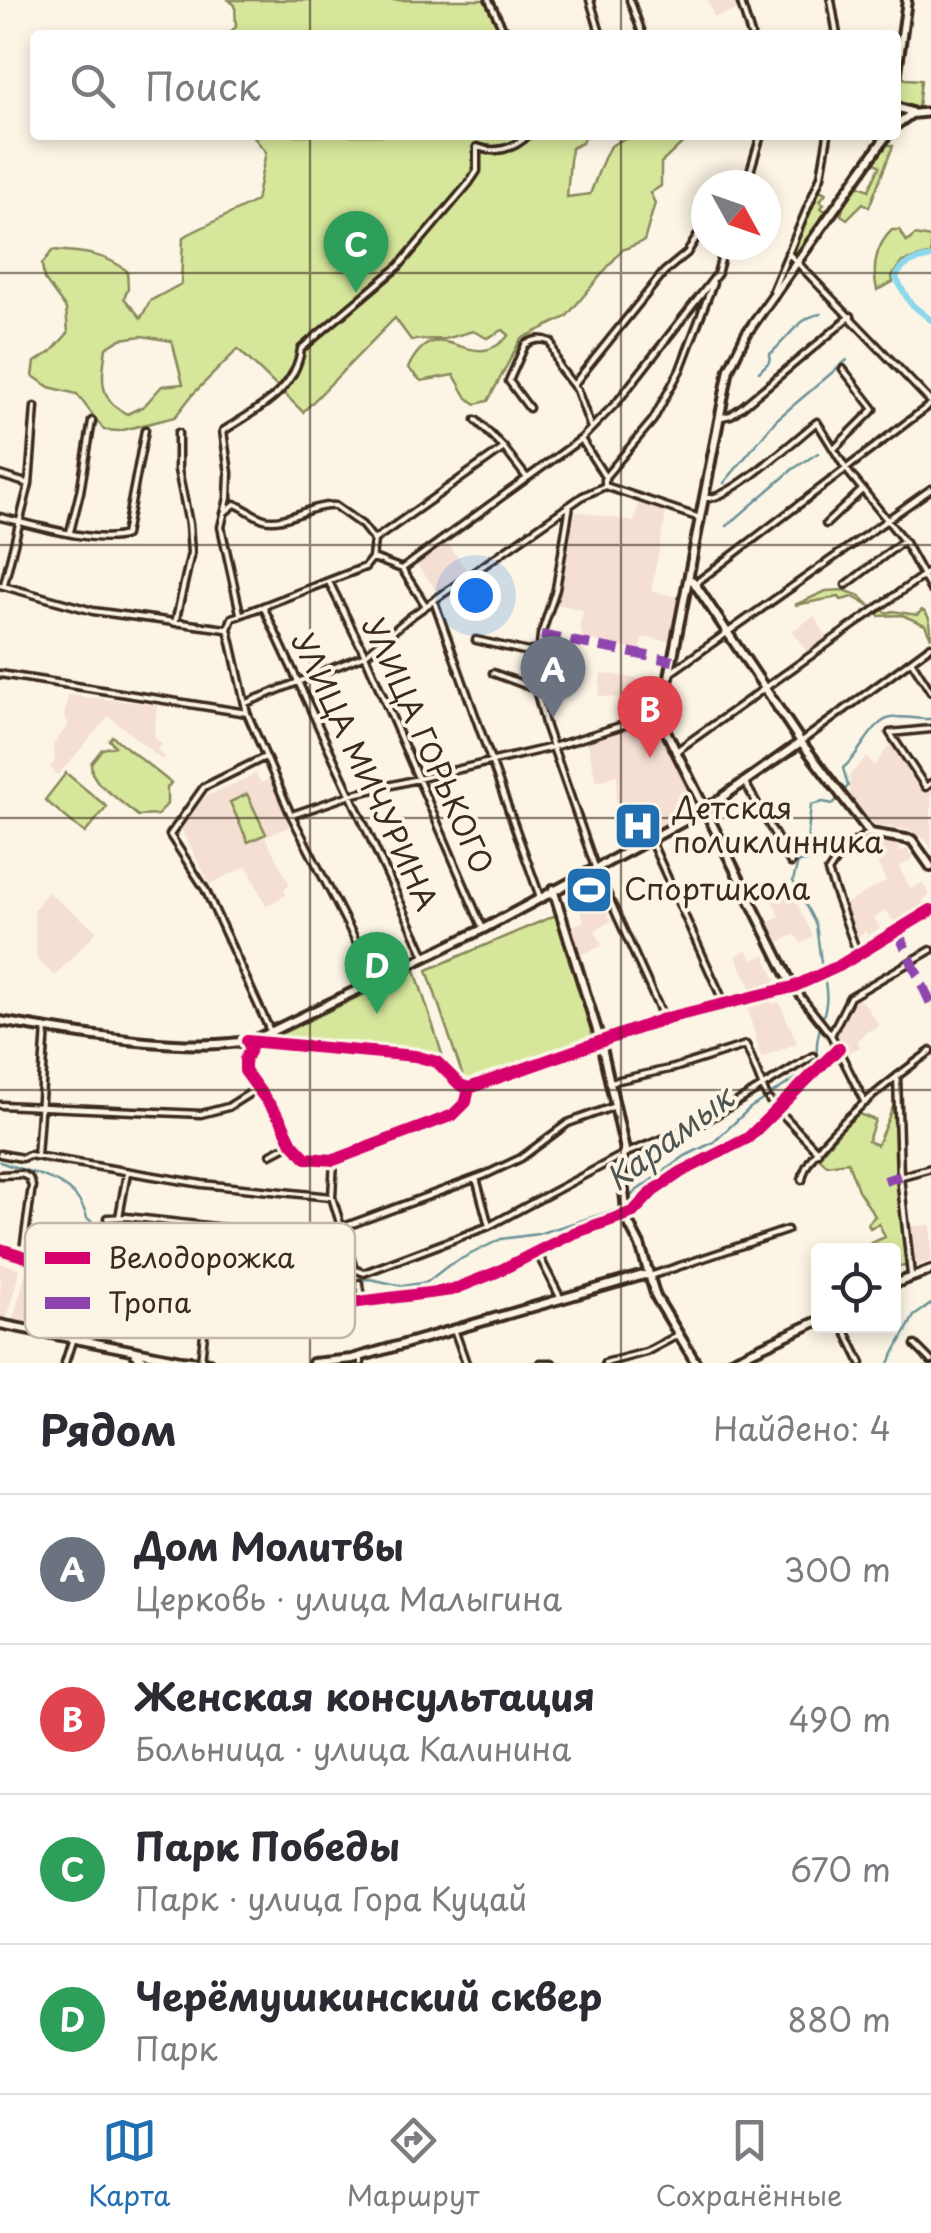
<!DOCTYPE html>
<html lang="ru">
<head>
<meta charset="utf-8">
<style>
  body { margin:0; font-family:"Playpen Sans",sans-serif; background:#f7f7f7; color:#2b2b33 }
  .controls { position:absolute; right:30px; bottom:30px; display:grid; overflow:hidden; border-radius:10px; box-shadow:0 5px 15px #0003 }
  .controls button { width:90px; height:90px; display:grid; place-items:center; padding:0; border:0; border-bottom:2px solid #e1e1e2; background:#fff; color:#2b2b33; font:50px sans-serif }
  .compass { position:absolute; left:691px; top:170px; width:90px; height:90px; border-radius:50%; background:#fff; box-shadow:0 5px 15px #0003; rotate:130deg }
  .you { position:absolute; left:475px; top:595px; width:35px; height:35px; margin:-25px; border:8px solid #fff; border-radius:50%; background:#1a73e8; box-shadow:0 0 0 15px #1a73e833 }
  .badge { display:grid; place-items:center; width:65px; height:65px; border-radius:50%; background:#1f6fb2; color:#fff; font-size:32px; font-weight:700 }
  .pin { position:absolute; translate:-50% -82px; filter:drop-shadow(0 2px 5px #0008) }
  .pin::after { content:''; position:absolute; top:52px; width:35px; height:30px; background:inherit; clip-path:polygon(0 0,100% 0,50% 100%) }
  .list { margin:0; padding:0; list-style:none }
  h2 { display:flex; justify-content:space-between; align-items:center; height:130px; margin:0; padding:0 40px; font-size:42px }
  h2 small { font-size:32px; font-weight:400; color:#7c7c81 }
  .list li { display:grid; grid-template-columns:65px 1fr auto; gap:30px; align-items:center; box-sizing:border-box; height:150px; padding:0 40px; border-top:2px solid #e1e1e2 }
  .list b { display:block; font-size:38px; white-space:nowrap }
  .list p { margin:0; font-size:32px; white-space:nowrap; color:#7c7c81 }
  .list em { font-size:32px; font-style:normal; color:#7c7c81 }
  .icon { flex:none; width:55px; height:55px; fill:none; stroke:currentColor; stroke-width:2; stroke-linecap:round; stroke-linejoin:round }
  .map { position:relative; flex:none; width:931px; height:1363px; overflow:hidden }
  .search { position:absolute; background:#fff; box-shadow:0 5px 15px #0003; left:30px; right:30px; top:30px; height:110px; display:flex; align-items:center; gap:25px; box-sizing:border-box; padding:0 35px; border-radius:10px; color:#7c7c81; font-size:38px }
  .sheet { height:730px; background:#fff }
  nav { display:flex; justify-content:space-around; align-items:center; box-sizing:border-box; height:140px; border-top:2px solid #e1e1e2; background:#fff; font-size:28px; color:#7c7c81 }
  nav a { display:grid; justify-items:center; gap:5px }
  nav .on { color:#1f6fb2 }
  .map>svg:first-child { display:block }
  .built { fill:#f5ded2 }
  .green { fill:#d6e79b; stroke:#88885c; stroke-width:2.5; fill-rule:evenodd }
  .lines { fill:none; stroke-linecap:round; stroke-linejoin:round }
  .stream { stroke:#6b9299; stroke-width:2.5 }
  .river { stroke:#8bd7eb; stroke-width:6 }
  .street-casing { stroke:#3b2a1e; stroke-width:11 }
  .secondary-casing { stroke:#3b2a1e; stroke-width:14 }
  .street { stroke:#fcf5e5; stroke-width:4 }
  .secondary { stroke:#fcf5e5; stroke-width:6 }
  .quiet { stroke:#8e44ad; stroke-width:10; stroke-dasharray:20 10; stroke-linecap:butt }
  .cycleway-casing { stroke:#fcf5e5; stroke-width:19 }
  .cycleway { stroke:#d6006c; stroke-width:12 }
  .grid { fill:none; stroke:#3b2a1e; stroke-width:2.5; stroke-opacity:0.55 }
  .labels { text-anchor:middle; stroke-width:8; stroke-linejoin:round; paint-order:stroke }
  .street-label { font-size:30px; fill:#3b2a1e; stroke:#fcf5e5 }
  .poi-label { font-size:30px; fill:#3b2a1e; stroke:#fcf5e5; text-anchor:start }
  .water-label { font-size:32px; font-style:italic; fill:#4f5551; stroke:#fcf5e5 }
  .key { fill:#fcf5e5; stroke:#c2b8a9; stroke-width:2.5 }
  .key-label { font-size:28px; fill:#3b2a1e }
</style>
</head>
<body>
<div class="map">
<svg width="931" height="1363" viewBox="0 0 931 1363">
  <rect width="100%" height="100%" fill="#fcf5e5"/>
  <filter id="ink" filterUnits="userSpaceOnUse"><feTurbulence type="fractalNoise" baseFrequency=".01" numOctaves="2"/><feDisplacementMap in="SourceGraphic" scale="20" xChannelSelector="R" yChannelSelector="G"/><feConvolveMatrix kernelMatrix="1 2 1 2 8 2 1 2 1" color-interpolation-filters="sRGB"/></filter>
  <g filter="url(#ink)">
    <path class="built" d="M708,0H738L741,9L714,17Z
      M639,503L667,509L651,591L683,598L675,642L643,637L640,651L583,638L580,625L583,610L557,604L576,511L634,522Z
      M445,540L468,572L438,593L415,562Z
      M814,616L828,638L807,652L792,631Z
      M601,673L662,683L658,702L599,696Z
      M68,695L157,705L154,737L162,744L157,750L165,757L162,760L109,716L58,775L50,767L55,762L53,745L69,724L64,718Z
      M655,722L696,807L635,840L616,802L617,775L596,782L587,739Z
      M893,741L921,783L931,790V848L925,839L908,830L871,824L850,795V775L867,756L874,766Z
      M256,774L261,783L271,778L293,825L265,837L290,885L284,889L286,895L266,906L247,866L210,884L180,827L205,797Z
      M873,839H894L900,852L907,849L913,858L899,867L911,889L922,883L930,895L923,900L926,905L901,920H892L886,910L874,918L880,928L867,936L866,931L857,937L850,917L842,906L886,881L872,852L878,847Z
      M787,884L813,936L801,944L795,934L780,942L769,923L780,916L767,893Z
      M601,891L604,898L601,901L611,921L595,930L602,946L579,955L569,927L584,921L580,911L586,908L592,895Z
      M47,892L97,931L55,976L37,960L34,910Z
      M747,950L752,960L765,955L777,983L752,991L736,956Z
      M855,997L864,1003L879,1026L864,1033L857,1041L860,1047L846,1054L834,1032Z
      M770,1000L772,1004L779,1002L797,1043L761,1058L747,1006Z
      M931,1225V1260L913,1268L910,1226Z
      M0,1263L20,1269L6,1320L0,1319Z
      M26,1272L120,1298L114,1344L12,1323Z"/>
    <path class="green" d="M229,0H487L503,35H227L236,27L235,5Z
      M900,75L906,79L921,80L918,108L906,109L898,105Z
      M252,135H585L582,143L571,148L567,197L590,194C596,180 601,163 608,150C618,132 672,135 691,135L661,163V186L650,193L655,203L644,241L622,250L566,317L521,339L488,401L476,404L467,398L454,375L421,381L408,368C438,305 470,380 509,335L503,330L487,338L473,331L445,339L411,340L395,318L303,412L238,349L193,394L175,417L119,431L104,430L77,394L49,387L33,376L35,362L51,352L68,333L66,309L44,279L42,264L53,250C80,252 105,253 127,271L128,288L124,298L141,318L150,301L181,284L183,237L256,201L266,152ZM142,336L172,341L183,384L162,386L144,406L127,414C97,399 102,377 106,348L121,339Z
      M885,143L893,146L869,207L863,203L847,219L841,215L844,204L856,184L869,190L880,166L873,161Z
      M817,189L826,193L820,201L824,204L821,208L828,213L799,256L791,251Z
      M892,230H900L907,242L915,235L931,238V254L902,262L892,276L893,282L877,290C872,269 875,246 892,230Z
      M844,590L860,596L870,606L853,597L841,600L839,597L795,605L826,591Z
      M881,609L887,613L893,611L917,615L922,610C931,615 931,627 931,638L925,625L902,615L879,616L874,612Z
      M112,736L171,783L167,788V804L158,815L138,816L99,784L92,773L91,763L102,749L115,746L109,740Z
      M66,773L107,807L85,833L45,800Z
      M247,794L266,834L248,842L230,802Z
      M556,915L595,1038L465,1083L427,970Z
      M415,970L443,1057L270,1039Z
      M896,1100L907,1266L894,1267V1250H875L871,1243L885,1237L879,1224L870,1228L868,1223L875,1216L858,1190L848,1162L827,1165L818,1157L856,1113L875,1120L868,1141L877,1145Z"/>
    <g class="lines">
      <path class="stream" d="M759,372L769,362L770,354C786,341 799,316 821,314
        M724,483L776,420L847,360
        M727,526L793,469L818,453
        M822,970L816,925L793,881L798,862L808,861L825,851L826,846L807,842L811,805L823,802L833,804L848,786L843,768C860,755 872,721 891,718C904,715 918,720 931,719
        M0,1162C33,1175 76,1177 87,1218L98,1226L163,1235L182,1247L213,1257L230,1271L289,1285L311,1287L340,1280L370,1279L403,1286L427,1282L449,1265L501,1239L538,1234L618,1209L636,1191L685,1156L714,1142L750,1108L801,1075L817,1057C814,1025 833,1013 824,978
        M889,1363L914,1316L931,1304"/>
      <path class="river" d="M931,257C916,260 901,263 896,278L910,303L931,320"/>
      <g class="street-casing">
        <path id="street" d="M489,0L502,27L513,35
          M590,0L600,33
          M630,0L642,33
          M740,0L751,35
          M831,0L837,35
          M580,35H603
          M746,185L761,135
          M788,253L931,402
          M717,274L725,245
          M776,294L773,290L821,176L828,135
          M574,384L664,272L687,253L706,222
          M529,408L509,381L525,345C534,339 541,338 551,342L559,367L577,390L591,428
          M722,417L731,415L742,407L851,316
          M476,420L504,448L527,478
          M581,439L605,477
          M836,447L874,409L843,369
          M0,475L29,484
          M605,486V477L653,420L680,370L713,283
          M605,486L700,518
          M707,498C729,500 797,438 817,422L846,469L904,541L931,590
          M570,505L556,589L541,635L536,689L546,727L595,867L664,1019
          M224,513L235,504C245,508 254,516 264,519C285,525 310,504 335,506L362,525L374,540
          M0,517C30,524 98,545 125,535L145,430
          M826,524L862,490
          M70,532L80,492L92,421
          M373,558L402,569L426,606
          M402,569L581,439L618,401L718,273
          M329,582L365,655L483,929
          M696,583L931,404
          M4,584L29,484L35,407
          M0,585L93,611L226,629
          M846,585L902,542
          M434,601L540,897
          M263,606L425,956
          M240,613L221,527L228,498L229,473L223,431C256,410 295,392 301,349L399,266L469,183L477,171V147C495,154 514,149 528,135
          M175,623L191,553L189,524L178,470V433
          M476,640L528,652L539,650
          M912,662L931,692
          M493,673L536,689
          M670,673L931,489
          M0,674L247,713L291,815L376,980
          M246,703L365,655L410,617L583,496L605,486
          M247,713L228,629L232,618L365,567L372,558L374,540L504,448
          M931,729L890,733L923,783L926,787L931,783
          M802,741L931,646
          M675,752L931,570
          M265,757L204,787L170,835L205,889L271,1033
          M744,781L791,863
          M292,815L350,795L553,747L662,713
          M650,839L724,1003
          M858,955L828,872L844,848L868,834
          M831,1035L850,997L931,950
          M897,1076L900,1176L911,1275
          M610,1082L674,1068L746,1045L766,1095
          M469,1088L460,1085L437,1062L415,1056L247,1041L251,1048L245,1059V1071L281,1120L292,1143L306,1158L334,1160L453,1115L466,1102L469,1088L667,1018L793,987L831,1035L865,1103
          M769,1100L818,1152
          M0,1105L201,1114L228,1107L258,1088
          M0,1154L22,1158L29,1155L202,1184L331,1197
          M271,1154L292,1143
          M37,1156L46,1028
          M334,1160L332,1197L354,1269L364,1273L489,1226L624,1154L699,1125L813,1056
          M0,1175L22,1174L29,1178L32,1186L22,1257
          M902,1176L931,1168
          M476,1178L489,1226
          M802,1180C807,1142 899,1074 931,1051
          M119,1217L127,1173
          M107,1218L126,1217L295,1236L322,1235L485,1175L521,1158L568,1123L615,1106
          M0,1249L169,1301L223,1309L273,1313L452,1290L497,1272L574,1233L633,1212L653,1191L681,1172L748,1138L839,1048
          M536,1250L561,1299
          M650,1276L787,1230
          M359,1283L364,1303
          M843,1326L861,1363
          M455,1332L466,1363
          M915,1345L931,1361
          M361,1360V1363
          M201,1361L207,1307
          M65,1363L72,1341
          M540,1363H552
          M605,1363L646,1352L678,1335"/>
      </g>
      <g class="secondary-casing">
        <path id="secondary" d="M896,79L907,0
          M896,107L911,112
          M896,125L911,114L931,112
          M887,135L746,334L729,369L662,713L664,727L793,987L839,966L931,910
          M689,579L693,581L801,742L870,833L912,840L931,867
          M553,889L601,1043L625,1150L621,1161L627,1220L640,1245L656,1297L696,1363
          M0,1021C65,1032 197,1056 258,1038L483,929L703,811L801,742
          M894,1284L931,1270
          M0,1324L181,1360L209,1363
          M135,1354L148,1363
          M313,1363L352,1359L644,1275L650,1276
          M726,1363L818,1321"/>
      </g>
      <use href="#street" class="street"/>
      <use href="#secondary" class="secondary"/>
      <path class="quiet" d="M541,635L673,661
        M897,930L931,1004
        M885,1181L900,1176"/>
      <g class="cycleway-casing">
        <path id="cycleway" d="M469,1088L460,1085L437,1062L415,1056L247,1041L251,1048L245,1059V1071L281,1120L292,1143L306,1158L334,1160L453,1115L466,1102L469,1088L667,1018L793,987L839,966L931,910
          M0,1249L169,1301L223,1309L273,1313L452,1290L497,1272L574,1233L633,1212L653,1191L681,1172L748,1138L839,1048"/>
      </g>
      <use href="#cycleway" class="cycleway"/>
    </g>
  </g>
  <path class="grid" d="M310,0V35M621,0V35M310,135V1363M621,135V1363M0,273H931M0,545H931M0,818H931M0,1090H931"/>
  <defs>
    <g id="hospital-square" transform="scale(2.5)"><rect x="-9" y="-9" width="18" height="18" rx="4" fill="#1f6fb2" stroke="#fcf5e5"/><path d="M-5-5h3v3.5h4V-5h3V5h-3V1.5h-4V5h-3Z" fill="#fff"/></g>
    <g id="stadium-square" transform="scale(2.5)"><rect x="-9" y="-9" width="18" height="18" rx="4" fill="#1f6fb2" stroke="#fcf5e5"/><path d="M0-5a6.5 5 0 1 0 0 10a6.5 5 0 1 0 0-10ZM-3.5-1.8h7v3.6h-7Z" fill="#fff"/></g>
  </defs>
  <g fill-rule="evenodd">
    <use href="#hospital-square" x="638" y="826"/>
    <use href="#stadium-square" x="589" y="890"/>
  </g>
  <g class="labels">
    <g class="street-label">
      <text transform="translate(427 746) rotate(66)" y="10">УЛИЦА ГОРЬКОГО</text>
      <text transform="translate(364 772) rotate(65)" y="10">УЛИЦА МИЧУРИНА</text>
    </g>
    <g class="poi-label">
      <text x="673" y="819">Детская<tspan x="673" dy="34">поликлинника</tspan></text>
      <text x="624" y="900">Спортшкола</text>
    </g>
    <g class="water-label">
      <text transform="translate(670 1139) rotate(-37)" y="11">Карамык</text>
    </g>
  </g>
  <rect x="25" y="1223" width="330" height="115" rx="15" class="key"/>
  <rect x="45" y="1252" width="45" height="12" fill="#d6006c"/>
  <rect x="45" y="1297" width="45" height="12" fill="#8e44ad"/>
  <g class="key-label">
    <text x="108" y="1268">Велодорожка</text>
    <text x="108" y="1313">Тропа</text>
  </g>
</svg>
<div class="controls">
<button><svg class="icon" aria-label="locate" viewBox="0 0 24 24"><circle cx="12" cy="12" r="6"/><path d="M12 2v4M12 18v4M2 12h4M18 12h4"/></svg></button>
</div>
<svg class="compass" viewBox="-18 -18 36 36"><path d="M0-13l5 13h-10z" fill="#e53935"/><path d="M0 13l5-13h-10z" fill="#7c7c81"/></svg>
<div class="you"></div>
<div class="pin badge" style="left:553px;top:718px;background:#6b7280">A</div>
<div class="pin badge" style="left:650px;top:758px;background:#e0444e">B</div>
<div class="pin badge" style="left:356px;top:293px;background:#2e9e5b">C</div>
<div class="pin badge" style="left:377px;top:1014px;background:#2e9e5b">D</div>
<div class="search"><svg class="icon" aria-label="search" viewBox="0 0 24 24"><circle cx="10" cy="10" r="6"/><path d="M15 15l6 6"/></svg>Поиск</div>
</div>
<section class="sheet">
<h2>Рядом<small>Найдено: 4</small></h2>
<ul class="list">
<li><span class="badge" style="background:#6b7280">A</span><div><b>Дом Молитвы</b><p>Церковь · улица Малыгина</p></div><em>300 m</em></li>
<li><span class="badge" style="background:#e0444e">B</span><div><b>Женская консультация</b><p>Больница · улица Калинина</p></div><em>490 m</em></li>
<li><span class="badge" style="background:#2e9e5b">C</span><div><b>Парк Победы</b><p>Парк · улица Гора Куцай</p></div><em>670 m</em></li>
<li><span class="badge" style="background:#2e9e5b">D</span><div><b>Черёмушкинский сквер</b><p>Парк</p></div><em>880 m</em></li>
</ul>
</section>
<nav>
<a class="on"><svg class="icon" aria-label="map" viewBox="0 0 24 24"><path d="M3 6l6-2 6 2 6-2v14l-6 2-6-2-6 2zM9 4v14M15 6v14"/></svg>Карта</a>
<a><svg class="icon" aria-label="directions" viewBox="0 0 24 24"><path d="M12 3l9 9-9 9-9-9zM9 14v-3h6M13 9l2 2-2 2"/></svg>Маршрут</a>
<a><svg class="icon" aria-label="saved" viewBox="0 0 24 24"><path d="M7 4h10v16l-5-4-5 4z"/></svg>Сохранённые</a>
</nav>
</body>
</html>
